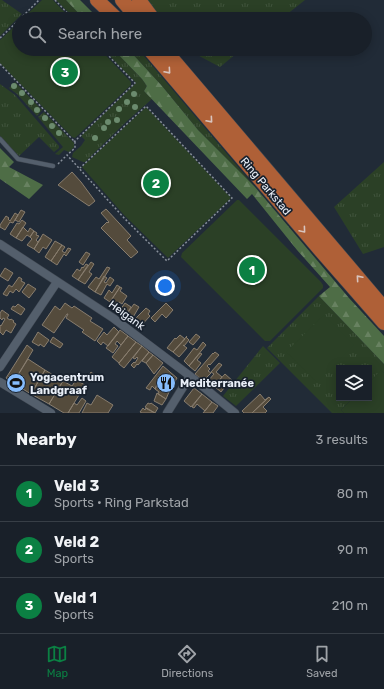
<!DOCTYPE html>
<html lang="en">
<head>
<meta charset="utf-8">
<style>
  body { margin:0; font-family:Rubik,sans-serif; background:#262d35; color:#f1f3f6 }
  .controls { position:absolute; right:12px; bottom:12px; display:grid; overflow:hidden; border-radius:0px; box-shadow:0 2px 10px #0003 }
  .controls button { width:36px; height:36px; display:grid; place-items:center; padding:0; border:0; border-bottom:1px solid #373e46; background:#192029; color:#f1f3f6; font:20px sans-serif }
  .you { position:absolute; left:165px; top:286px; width:14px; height:14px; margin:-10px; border:3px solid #fff; border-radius:50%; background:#1a73e8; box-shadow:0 0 0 6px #1a73e833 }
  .badge { display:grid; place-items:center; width:26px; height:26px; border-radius:50%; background:#0b8043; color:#fff; font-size:13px; font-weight:700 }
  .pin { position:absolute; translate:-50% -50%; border:2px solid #fff; box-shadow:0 1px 4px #0006 }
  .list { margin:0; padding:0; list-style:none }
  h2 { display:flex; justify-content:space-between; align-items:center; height:52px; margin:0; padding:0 16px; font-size:17px }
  h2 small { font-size:13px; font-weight:400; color:#9fa3a8 }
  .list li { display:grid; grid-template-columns:26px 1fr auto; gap:12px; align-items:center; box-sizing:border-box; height:56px; padding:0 16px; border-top:1px solid #373e46 }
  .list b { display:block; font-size:15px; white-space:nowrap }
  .list p { margin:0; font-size:13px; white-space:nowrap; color:#9fa3a8 }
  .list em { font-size:13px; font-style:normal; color:#9fa3a8 }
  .icon { flex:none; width:22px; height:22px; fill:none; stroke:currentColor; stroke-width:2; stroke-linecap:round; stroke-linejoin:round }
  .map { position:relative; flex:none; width:384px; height:413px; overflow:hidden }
  .search { position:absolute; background:#192029; box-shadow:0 2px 10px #0003; left:12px; right:12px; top:12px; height:44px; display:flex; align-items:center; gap:10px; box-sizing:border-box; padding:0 14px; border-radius:22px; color:#9fa3a8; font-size:15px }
  .sheet { height:220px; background:#192029 }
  nav { display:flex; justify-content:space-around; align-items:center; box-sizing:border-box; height:56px; border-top:1px solid #373e46; background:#192029; font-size:11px; color:#9fa3a8 }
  nav a { display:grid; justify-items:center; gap:2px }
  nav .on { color:#0b8043 }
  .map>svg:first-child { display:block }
  .grass { fill:url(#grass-tufts) }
  .forest { fill:url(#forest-firs) }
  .garden { fill:#2b4026 }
  .building { fill:#544b3c; stroke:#887d6e }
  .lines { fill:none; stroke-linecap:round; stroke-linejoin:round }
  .service-casing { stroke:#404852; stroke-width:5 }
  .minor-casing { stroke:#404852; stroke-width:9 }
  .trunk-casing { stroke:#404852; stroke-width:15 }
  .path { stroke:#878f9a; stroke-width:1.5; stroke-dasharray:2 2; stroke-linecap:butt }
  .service { stroke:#545f6c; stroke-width:4 }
  .minor { stroke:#545f6c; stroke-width:8 }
  .trunk { stroke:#af6037; stroke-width:14 }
  .tree { fill:#6b8b6e }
  .oneway { stroke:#d8c4be }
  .labels { text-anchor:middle; stroke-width:3.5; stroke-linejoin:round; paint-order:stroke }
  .street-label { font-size:11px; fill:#e9eff8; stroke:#18212d }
  .poi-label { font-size:11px; font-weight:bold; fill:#e9eff8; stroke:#18212d; text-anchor:start }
</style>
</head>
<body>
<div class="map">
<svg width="384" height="413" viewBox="0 0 384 413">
  <defs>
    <pattern id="grass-tufts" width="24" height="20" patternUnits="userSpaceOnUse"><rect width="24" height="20" fill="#2b4026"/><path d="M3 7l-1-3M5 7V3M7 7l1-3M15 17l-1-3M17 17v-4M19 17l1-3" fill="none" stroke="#40533c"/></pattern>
    <pattern id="forest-firs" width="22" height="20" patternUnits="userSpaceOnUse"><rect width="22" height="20" fill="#4e6d46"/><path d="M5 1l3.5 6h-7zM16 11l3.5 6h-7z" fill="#688261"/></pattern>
  </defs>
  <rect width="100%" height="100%" fill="#212b37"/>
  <path class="grass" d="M0,0H2L22,14L0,36Z
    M56,0H66L84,19H75Z
    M147,0H305L281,19H160Z
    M103,49H113L142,79L147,86L144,91L152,99L127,121L85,162H83L72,157L73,153L81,146L85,140L81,136L136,83Z
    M128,49H138L255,187L198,130L162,86Z
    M186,49H242L220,67Z
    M15,82L42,110L37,116L17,94L9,88Z
    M0,84L15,95L59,146V148L54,152L39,137L19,156L0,136Z
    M44,112L74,143V147L69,152L64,150L59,155L55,154L63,147L38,117Z
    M384,162V247L363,254L334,207Z
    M319,296L384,364V373L381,371L369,383V368H339V398H353L341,410L344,413H332L267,348Z
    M263,346L280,363L236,406L223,396Z"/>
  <path class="forest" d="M66,0H80L99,19H84Z
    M113,49H128L162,86L198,130L255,187L349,298L384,336V364L319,296L330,287L297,250L252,194L247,199L144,91L147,86L142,79Z
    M0,148L14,162L9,167L43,185L29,199L0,179Z"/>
  <path class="garden" d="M42,0H53L71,19H22Z
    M19,22V49H100L131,82V85L75,138L72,137L0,63V40Z
    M146,107L231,198L168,258L124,215L82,167Z
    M237,200H239L321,282L323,285V288L270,341H265L181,257L182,253Z
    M324,315L354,345L317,382L286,352Z
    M381,370L384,373V413H344L341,410L353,398H369V383Z"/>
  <path class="building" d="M72,172L81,182L95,201L89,206L58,185Z
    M106,209L131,236L127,240L138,252L131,258L101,228L107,222L108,223L109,222L101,213Z
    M21,210L25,212L19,222L15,220Z
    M15,213L18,215L13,223L10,222L5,230L0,227V225L6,216L9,218L8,219L10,221Z
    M22,220L26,223L16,238L10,234L17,223L19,224Z
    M23,227L28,232L30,228L34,231L30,237L27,235L22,241L16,238Z
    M34,231L37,233L36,235L39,236L36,240L38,242L41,238L34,249L27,245L32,239L30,237Z
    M43,234L52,240L46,249L43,247L39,253L34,249Z
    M55,241L62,245L51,261L45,257Z
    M62,245L65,247L62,251L65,253L68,248L71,249L66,256L64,254L57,265L51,261Z
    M86,252L90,254L83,265L79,262Z
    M91,262L94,264L89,272L92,274L85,284L78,280Z
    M86,264L88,265L78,280L72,276L77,269L80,271L82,267L83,268Z
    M107,267L110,268L95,292L88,287L96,277L99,279Z
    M5,268L13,273L8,281L0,276Z
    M104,276L107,278L104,282L106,283L110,277L114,280L110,286L107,284L101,295L95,292Z
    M19,277L22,279L21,281L25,283L19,292L16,289L13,293L10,291L7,296L3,294L9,285L12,287Z
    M28,284L36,289L29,298L22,292Z
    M117,285L120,287L110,302L104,298L109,290L112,293Z
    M120,287L122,288L120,291L127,296L122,304L119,302L116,306L110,302Z
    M65,303L72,308L74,306L92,318L90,321L103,329L95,341L82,332L84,330L66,318L68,314H67L54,333L42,325L55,306L60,310Z
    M125,303L131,307L126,315L120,310Z
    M166,303L173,310L166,318L162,314L155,322L151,318Z
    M18,304L25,309L21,315L11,309L13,306L15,307Z
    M134,304L139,307L132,319L126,315Z
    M146,308L150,311L148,314L150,316L138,329L131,323Z
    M2,310L9,315L7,318L10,320L11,319L14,321L13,322L16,324L11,333L6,330L3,335L0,332V325L1,326L5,319L3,318L2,320L0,318V313Z
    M114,327L119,332L108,346L103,342L101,345L97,341L104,332L107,335Z
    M120,330L128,336L121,345L117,341L115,344L118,346L113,353L106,348Z
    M38,332L49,340L44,347L40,344L39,346L32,342Z
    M196,334L200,337L193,345L189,342Z
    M180,335L185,339L173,352L167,348L175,338L176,339Z
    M128,336L136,342L119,363L112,357Z
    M187,336L186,337L189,340L184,346L183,345L187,348L179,357L173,352Z
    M53,337L63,344L60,348L50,342Z
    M136,342L142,346L124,368L119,364V363Z
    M203,342L206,345L189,366L184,361L194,348L197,350Z
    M27,345L33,350L13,383L6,378Z
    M142,346L149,352L138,365L137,364L134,368L131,365L134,362L135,363L138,358L137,357L135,359L133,358Z
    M149,352L153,355L146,363L142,361Z
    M215,352L219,355L210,365L209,364L207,366L210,369L208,371L211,373L203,381L195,374L213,353V354Z
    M200,353L202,354L197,360L201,363L195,371L189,366Z
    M153,355L163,363L154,374L146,363Z
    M28,359L45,370L31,394L13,383Z
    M219,363L222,365L216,372L222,377L214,386L208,381L214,374L211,372Z
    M163,366L177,378L169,392L157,385L155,389L152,386L150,390L146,388Z
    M45,370L63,381L49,404L31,394Z
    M91,372L96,376L90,382L86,379Z
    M225,374L234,382L230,387L227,384L221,392L214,386Z
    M76,380L85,385L68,413H64L49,404L63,381L72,386Z
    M157,385L169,392L166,399L158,394L159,392L155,389Z
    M194,388L202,394L191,407L184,401Z
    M157,393L166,399L162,405L154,401Z
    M202,394L212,402L205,411L197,404L194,408L192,407Z
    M260,394L265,400L269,397L252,413H244L242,411Z
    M97,395L113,405L108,413H82L87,403L91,405Z
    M269,397L271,399L263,407L267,411L265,413H252Z
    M82,398L86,401L79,413H68L74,403L77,405Z
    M212,402L218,406L213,413H203Z
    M148,403L150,404L151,403L158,408L155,413L145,407Z
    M143,408L145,410L146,408L147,409L155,413H142L140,412Z"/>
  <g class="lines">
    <g class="service-casing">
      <path id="service" d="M0,139L18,159L53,166"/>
    </g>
    <g class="minor-casing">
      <path id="minor" d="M0,244L113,318L190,376L235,413
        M0,367L57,282
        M0,382L51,413
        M167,413L190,376"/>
    </g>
    <g class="trunk-casing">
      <path id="trunk" d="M97,0L117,19
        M122,0L138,19
        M139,0L153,19
        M149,49L321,251L384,323
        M164,49L384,308"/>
    </g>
    <path class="path" d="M55,0L73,19
      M20,19L39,0
      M0,38L19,20
      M0,64L75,142V148L67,155
      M74,142L135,83L102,49
      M58,164L67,155L125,219L167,261L232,198L146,106L80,168"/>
    <use href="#service" class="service"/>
    <use href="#minor" class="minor"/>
    <use href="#trunk" class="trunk"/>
  </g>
  <g class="tree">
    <circle cx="14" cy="86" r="3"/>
    <circle cx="22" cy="93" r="3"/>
    <circle cx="134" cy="94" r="3"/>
    <circle cx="31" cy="102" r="3"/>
    <circle cx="127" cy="102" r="3"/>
    <circle cx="135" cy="107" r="3"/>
    <circle cx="119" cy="109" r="3"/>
    <circle cx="37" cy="110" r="3"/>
    <circle cx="45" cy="118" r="3"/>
    <circle cx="117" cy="120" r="3"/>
    <circle cx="108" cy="122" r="3"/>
    <circle cx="52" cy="126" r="3"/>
    <circle cx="104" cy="128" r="3"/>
    <circle cx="59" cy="133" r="3"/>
    <circle cx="95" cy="138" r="3"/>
  </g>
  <defs><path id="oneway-chevron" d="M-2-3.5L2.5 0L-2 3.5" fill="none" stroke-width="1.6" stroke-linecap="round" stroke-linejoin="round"/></defs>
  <g class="oneway">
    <use href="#oneway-chevron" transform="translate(168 71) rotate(49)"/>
    <use href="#oneway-chevron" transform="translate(210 120) rotate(49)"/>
    <use href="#oneway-chevron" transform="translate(303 230) rotate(50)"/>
    <use href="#oneway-chevron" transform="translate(359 278) rotate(-131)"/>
  </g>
  <defs>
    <g id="stadium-disc" transform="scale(1)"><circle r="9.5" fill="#85bbfb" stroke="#18212d"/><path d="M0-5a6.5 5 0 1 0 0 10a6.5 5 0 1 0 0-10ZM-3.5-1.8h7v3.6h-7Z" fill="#111"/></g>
    <g id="restaurant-disc" transform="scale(1)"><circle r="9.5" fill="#85bbfb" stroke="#18212d"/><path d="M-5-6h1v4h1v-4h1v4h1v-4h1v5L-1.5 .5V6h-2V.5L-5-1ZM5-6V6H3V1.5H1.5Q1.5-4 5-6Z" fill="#111"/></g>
  </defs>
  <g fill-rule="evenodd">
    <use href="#stadium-disc" x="16" y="383"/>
    <use href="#restaurant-disc" x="166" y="383"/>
  </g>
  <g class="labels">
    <g class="street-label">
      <text transform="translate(266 186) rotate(50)" y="4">Ring Parkstad</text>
      <text transform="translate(127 315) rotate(36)" y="4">Heigank</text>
    </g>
    <g class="poi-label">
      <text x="30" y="381">Yogacentrum<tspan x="30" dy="13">Landgraaf</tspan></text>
      <text x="180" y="387">Mediterranée</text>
    </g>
  </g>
</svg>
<div class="controls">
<button><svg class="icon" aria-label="layers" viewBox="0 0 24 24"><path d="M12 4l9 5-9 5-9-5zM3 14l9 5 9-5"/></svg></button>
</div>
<div class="you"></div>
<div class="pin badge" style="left:252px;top:270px">1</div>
<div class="pin badge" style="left:156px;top:183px">2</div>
<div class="pin badge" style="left:65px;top:72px">3</div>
<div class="search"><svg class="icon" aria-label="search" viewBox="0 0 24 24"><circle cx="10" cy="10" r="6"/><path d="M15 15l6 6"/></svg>Search here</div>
</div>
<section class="sheet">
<h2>Nearby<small>3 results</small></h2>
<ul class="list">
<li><span class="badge">1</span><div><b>Veld 3</b><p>Sports · Ring Parkstad</p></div><em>80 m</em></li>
<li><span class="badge">2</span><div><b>Veld 2</b><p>Sports</p></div><em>90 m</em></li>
<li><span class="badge">3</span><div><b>Veld 1</b><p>Sports</p></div><em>210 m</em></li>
</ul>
</section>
<nav>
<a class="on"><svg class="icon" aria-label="map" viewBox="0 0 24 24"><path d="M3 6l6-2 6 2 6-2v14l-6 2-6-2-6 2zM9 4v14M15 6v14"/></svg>Map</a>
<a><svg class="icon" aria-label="directions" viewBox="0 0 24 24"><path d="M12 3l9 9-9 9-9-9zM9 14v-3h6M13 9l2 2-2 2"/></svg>Directions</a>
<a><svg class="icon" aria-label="saved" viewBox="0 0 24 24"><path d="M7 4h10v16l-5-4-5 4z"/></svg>Saved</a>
</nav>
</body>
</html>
